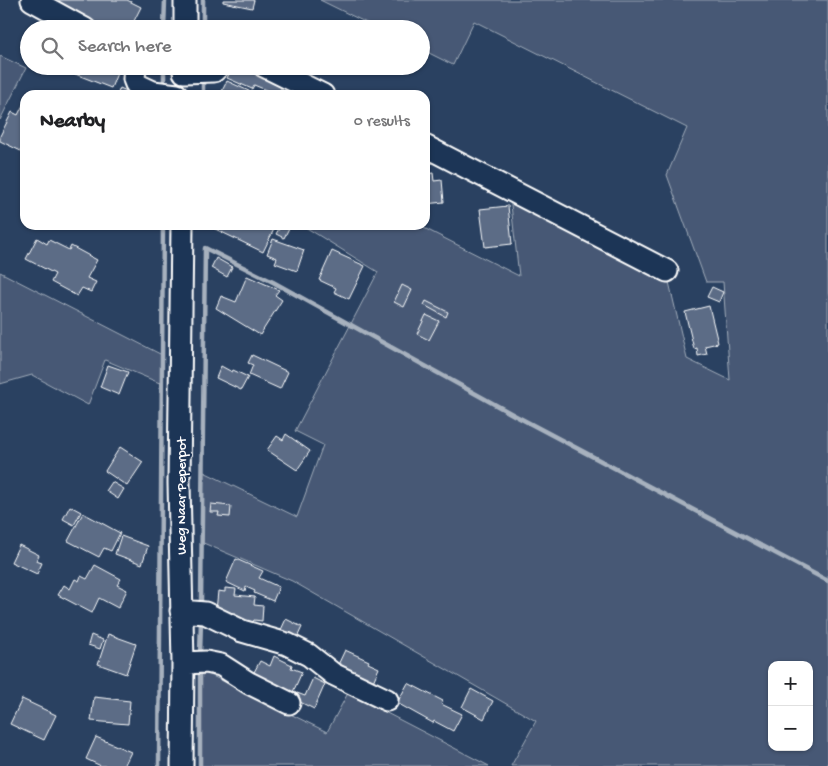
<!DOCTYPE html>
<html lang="en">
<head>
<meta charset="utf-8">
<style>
  body { margin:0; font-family:"Gochi Hand",sans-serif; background:#f2f2f2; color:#202124 }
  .controls { position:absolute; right:15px; bottom:15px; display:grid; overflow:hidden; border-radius:10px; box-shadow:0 1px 4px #0004 }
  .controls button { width:45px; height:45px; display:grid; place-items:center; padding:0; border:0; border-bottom:1px solid #e0e0e0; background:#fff; color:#202124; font:25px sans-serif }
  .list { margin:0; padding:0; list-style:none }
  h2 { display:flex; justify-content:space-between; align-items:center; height:65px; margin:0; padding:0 20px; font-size:21px }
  h2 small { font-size:16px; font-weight:400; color:#757577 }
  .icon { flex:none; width:28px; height:28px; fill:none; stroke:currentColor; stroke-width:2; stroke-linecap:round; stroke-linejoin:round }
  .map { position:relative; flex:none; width:828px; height:766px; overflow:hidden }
  .search { position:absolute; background:#fff; box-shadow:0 1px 4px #0004; left:20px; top:20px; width:410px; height:55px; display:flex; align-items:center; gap:12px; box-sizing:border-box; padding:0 18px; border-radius:28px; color:#757577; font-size:19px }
  .panel { position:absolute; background:#fff; box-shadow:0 1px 4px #0004; left:20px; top:90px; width:410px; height:140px; border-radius:15px }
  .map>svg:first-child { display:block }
  .green { fill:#465975; stroke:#a2acba; fill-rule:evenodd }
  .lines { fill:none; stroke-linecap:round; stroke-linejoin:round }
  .stream { stroke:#a7b1be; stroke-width:4.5 }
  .building { fill:#5b6c86; stroke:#fff }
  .minor-casing { stroke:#fff; stroke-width:25 }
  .minor { stroke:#1d3557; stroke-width:21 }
  .labels { text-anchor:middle; stroke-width:4; stroke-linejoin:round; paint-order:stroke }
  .street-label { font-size:14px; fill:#fff; stroke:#1d3557 }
</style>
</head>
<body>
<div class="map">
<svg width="828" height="766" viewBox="0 0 828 766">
  <rect width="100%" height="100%" fill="#2a4161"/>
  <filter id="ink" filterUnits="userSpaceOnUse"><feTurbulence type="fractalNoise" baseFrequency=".02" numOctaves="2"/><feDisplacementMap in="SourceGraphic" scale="10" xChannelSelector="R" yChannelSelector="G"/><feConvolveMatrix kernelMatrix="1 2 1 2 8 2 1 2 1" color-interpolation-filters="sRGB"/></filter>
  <g filter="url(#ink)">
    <path class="green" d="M320,0H828V766H511L536,721L292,581L201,542L202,471L297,517L323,445L295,431L378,272L302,225H418L519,276L510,196L669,282L687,359L730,380L723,282H706L667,175L687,128L474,21L453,65L421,49V29H379ZM772,665H809V747H772Z
      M0,56L26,68L0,120Z
      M0,272L162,355V384L105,360L88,405L32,375L0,384Z
      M200,670L327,732L348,693L489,766H200Z"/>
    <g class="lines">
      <path class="stream" d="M203,0V29
        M164,29L165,0
        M164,66V88
        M203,95V81
        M201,601L205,248L273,282L514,415L828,581
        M200,654L201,621
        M159,766L163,225
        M200,766V670"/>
    </g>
    <path class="building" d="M59,0H127L141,7L130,29H101L69,12L71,9L58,3Z
      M223,0H254L252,8L223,2Z
      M66,66H120L111,88L65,70Z
      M233,66H251L284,82L278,95L254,85L252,89L227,78Z
      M227,81L251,92L250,95H220Z
      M120,88L135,95H117Z
      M25,101V153L0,141V136L12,112L18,115Z
      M433,173L434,181L442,180L444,202L425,204V174Z
      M508,206L512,244L485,247L480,209Z
      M207,225H276L263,252Z
      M281,225L289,228L284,238L276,234Z
      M37,238L47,244L49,240L69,250L71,246L97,260L87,278L96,282L91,292L82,288L77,296L51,282L55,274L26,259Z
      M273,239L304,250L297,271L275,263L277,258L267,254Z
      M332,251L365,266L349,299L334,292L336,288L319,280Z
      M216,258L232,267L227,277L211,268Z
      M247,276L279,290L275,295L282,300L260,335L216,308L221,296L236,302Z
      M402,285L412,290L404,307L394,302Z
      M712,287L723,292L719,302L707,297Z
      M426,301L448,312L446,317L424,305Z
      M709,306L718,343L705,346L707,354L698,356L697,348L694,349L685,312Z
      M426,315L439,321L429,340L417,334Z
      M252,355L288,372L280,389L249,375L253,365L248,363Z
      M108,365L128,372L119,395L100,387Z
      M221,366L232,372L233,370L248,377L241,390L216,378Z
      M286,434L310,451L297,470L267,450L277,436L283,440Z
      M120,447L143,462L127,486L105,471Z
      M112,482L124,489L118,499L106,491Z
      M211,504L231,506L230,517L218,516L219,512H210Z
      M70,506L81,512L74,525L63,519Z
      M83,513L120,533L111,551L104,548L99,557L68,541Z
      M121,536L148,546L142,564L115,554Z
      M19,545L39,555L36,561L42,563L37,574L11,562Z
      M236,559L263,571L259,578L279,587L273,601L254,593L255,591L246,587L245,591L226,582Z
      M95,565L121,579L117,585L127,590L118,608L99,598L92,613L58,595L64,585L70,589L75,579L79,581L81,576L87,579Z
      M225,588L236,589L235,595L255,597L254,605L263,606L262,621L254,620L253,622L234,620L235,613L216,611L218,591L225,592Z
      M286,619L302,627L296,640L280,632Z
      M108,634L136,644L126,674L98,664Z
      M91,635L103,640L100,649L88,645Z
      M345,650L369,661L368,663L379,668L372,684L336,669Z
      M274,656L292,665L291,668L302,672L293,692L253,674L260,661L270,666Z
      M313,678L325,684L314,709L294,699L297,693L305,696Z
      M408,683L443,701L441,704L462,714L453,731L434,721L433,723L397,703Z
      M471,689L493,701L484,719L462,707Z
      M94,697L130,701L128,724L91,721Z
      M22,699L56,715L44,740L10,724Z
      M96,737L131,752L124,766H101L86,759Z"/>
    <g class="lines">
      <g class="minor-casing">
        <path id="minor" d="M32,0L85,29
          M185,29V0
          M135,66L134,79L136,84L153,92L177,95
          M264,66L323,95
          M184,72L214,71L219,66
          M425,146L667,271
          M181,611L205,613L242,631L287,644L309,655L333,674L387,700
          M183,663L206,662L221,665L249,683L289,703
          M182,766L183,663L179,483L182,225"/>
      </g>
      <use href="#minor" class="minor"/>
    </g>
  </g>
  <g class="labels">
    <g class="street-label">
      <text transform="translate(180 496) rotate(-90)" y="5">Weg Naar Peperpot</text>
    </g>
  </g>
</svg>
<div class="controls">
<button>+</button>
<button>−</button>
</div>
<div class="search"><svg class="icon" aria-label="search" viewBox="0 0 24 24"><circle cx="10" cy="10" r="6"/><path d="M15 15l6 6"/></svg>Search here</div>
<section class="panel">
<h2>Nearby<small>0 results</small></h2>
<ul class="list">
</ul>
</section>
</div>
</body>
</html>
